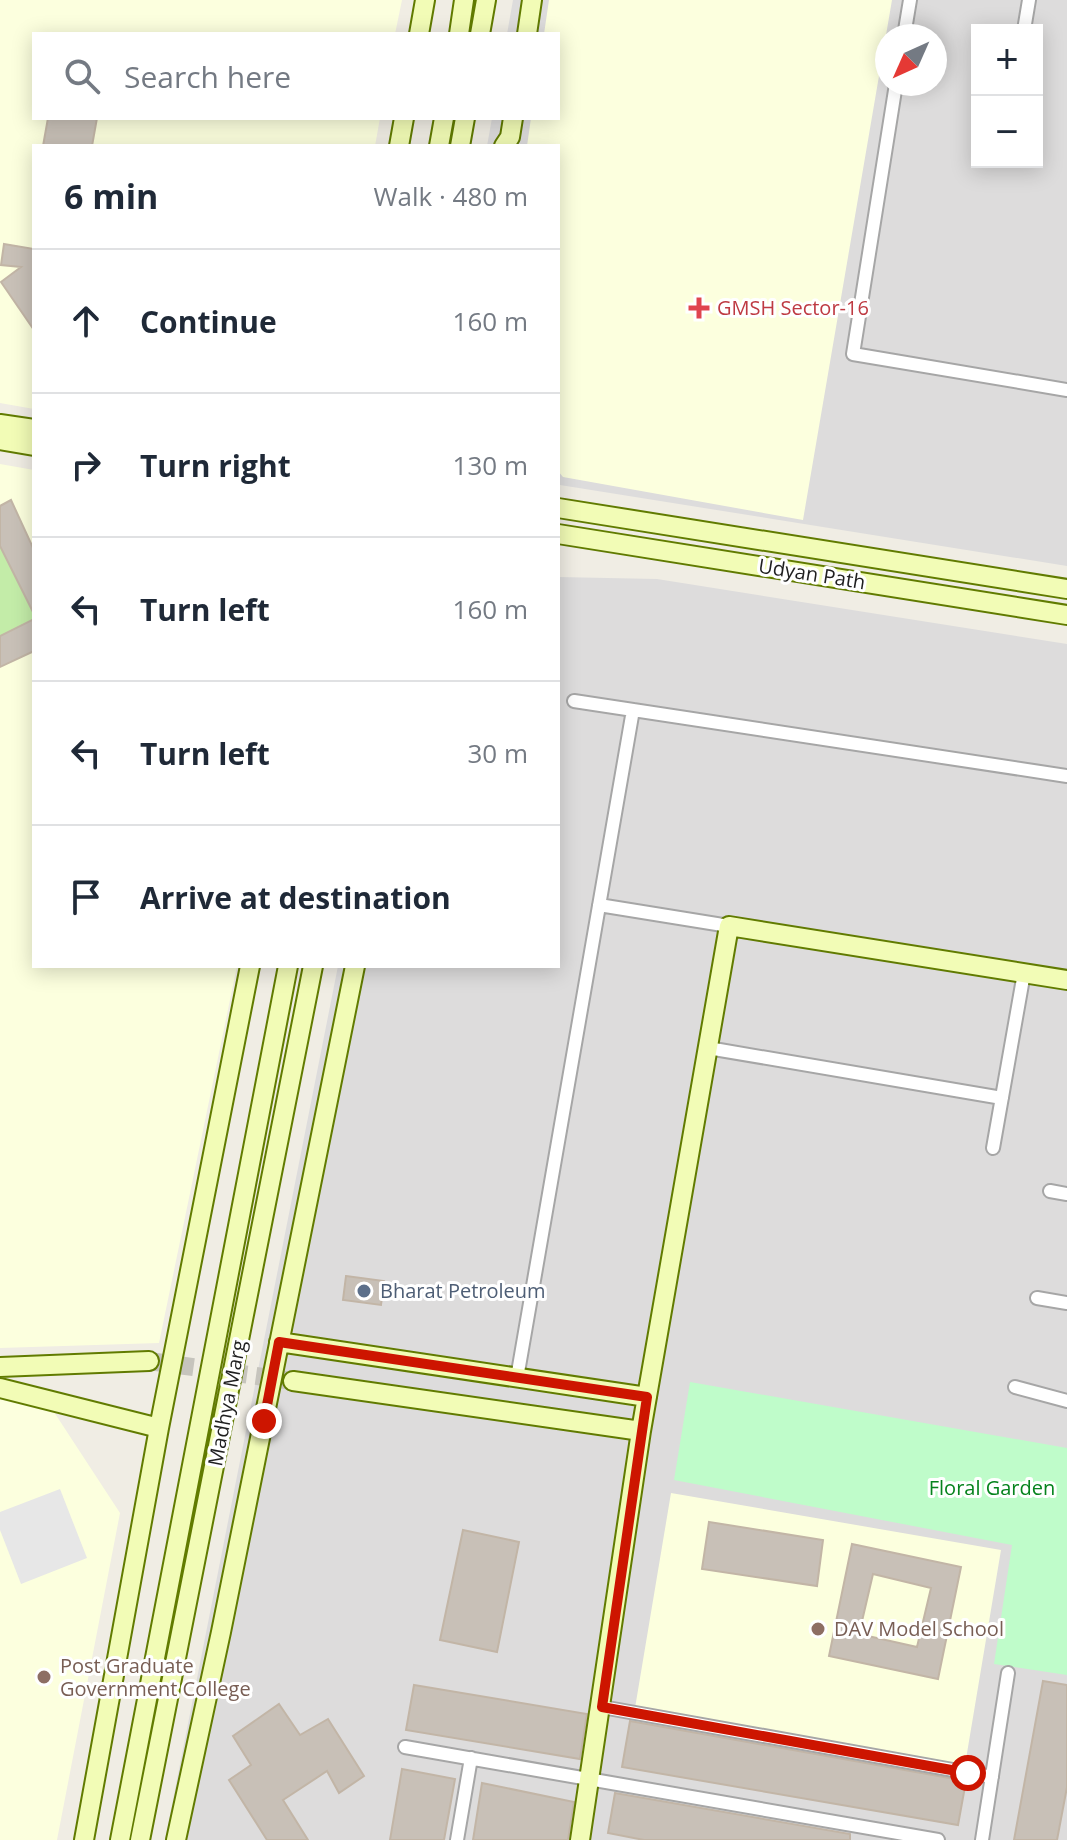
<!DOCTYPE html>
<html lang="en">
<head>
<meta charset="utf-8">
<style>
  body { margin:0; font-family:"Open Sans",sans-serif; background:#f2f2f3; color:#1f2937 }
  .controls { position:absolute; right:24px; top:24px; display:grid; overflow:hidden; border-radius:0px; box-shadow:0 4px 20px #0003 }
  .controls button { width:72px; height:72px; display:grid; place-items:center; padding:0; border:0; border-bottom:2px solid #e0e1e3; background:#fff; color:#1f2937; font:40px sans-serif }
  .compass { position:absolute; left:875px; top:24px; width:72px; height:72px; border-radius:50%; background:#fff; box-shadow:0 4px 20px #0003; rotate:225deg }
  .stop { position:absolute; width:24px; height:24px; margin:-18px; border:6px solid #cd1500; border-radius:50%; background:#fff }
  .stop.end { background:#cd1500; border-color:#fff; box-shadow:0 2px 8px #0008 }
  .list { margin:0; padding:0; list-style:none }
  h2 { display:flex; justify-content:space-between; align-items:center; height:104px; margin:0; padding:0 32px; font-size:34px }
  h2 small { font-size:26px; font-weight:400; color:#747a83 }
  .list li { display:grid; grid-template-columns:52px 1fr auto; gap:24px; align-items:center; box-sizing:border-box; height:144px; padding:0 32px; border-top:2px solid #e0e1e3 }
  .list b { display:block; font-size:30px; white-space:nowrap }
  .list em { font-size:26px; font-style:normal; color:#747a83 }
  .icon { flex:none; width:44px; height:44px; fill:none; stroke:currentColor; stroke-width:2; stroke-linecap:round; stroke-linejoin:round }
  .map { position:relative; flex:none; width:1067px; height:1840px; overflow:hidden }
  .search { position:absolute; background:#fff; box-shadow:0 4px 20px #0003; left:32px; top:32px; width:528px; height:88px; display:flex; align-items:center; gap:20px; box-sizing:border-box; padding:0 28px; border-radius:0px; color:#747a83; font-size:30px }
  .panel { position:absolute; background:#fff; box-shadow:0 4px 20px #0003; left:32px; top:144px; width:528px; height:824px; border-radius:0px }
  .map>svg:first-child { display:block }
  .residential { fill:#dddcdc; fill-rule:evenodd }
  .education { fill:#fcffde }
  .grass { fill:#c3eca8 }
  .park { fill:#bffcca }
  .parking { fill:#e7e7e7 }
  .building { fill:#c8c0b7; stroke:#c2b5a6; stroke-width:2; fill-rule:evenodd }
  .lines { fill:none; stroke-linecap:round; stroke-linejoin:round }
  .secondary-tunnel { stroke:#c6c4bd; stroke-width:18; stroke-dasharray:18 9; stroke-linecap:butt }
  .street-casing { stroke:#a6a6a6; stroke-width:16 }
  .secondary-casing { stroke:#617b00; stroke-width:22 }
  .street { stroke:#fff; stroke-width:12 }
  .secondary { stroke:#f2fcb6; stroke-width:18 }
  .route { stroke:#cd1500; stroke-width:10 }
  .health-dot { fill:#e0444e; stroke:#fff; stroke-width:3 }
  .service-dot { fill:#5c6f8a; stroke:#fff; stroke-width:3 }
  .education-dot { fill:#8d6e63; stroke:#fff; stroke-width:3 }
  .labels { text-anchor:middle; stroke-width:6; stroke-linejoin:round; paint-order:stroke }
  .health-label { font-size:20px; fill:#be3a42; stroke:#fff; text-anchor:start }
  .street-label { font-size:20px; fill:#1f1f1f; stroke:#fff }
  .service-label { font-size:20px; fill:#4e5e75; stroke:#fff; text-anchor:start }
  .park-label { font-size:20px; fill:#06831d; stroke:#fff }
  .education-label { font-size:20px; fill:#785e54; stroke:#fff; text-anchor:start }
</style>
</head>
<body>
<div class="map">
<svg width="1067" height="1840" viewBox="0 0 1067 1840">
  <rect width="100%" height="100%" fill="#f0ede4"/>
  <path class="residential" d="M513,0H1067V566L560,485L558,146H487L492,118H558V34H507ZM977,30H1037V162H977ZM887,36H935V84H887Z
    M558,577L657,579L1067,644V1840H165L338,966H558Z"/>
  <path class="education" d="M0,0H402L395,34H34V118H380L375,146H34V409L0,403Z
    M549,0H892L803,520L563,477L558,471V146H527L531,118H558V34H544Z
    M0,464L34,470V966H237L159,1343L0,1348Z
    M0,1397L52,1409L120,1513L57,1840H0Z
    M671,1493L1001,1550L965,1765L635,1708Z"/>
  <path class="grass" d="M0,546L34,614V619L0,636Z"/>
  <path class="park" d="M690,1382L1067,1448V1675L994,1664L1012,1545L674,1480Z"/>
  <path class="parking" d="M60,1489L87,1558L21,1584L0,1530V1512Z"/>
  <path class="building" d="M48,118H97L92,146H43Z
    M4,244L34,249V330L1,282L21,267L1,265Z
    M11,500L34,550V614L0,546V506Z
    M34,619V651L0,667V636Z
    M346,1276L384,1281L381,1305L343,1300Z
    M709,1522L823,1540L817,1586L702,1569Z
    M463,1530L519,1542L497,1652L440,1640Z
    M852,1544L961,1567L938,1679L829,1656ZM873,1574L931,1588L917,1647L859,1634Z
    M1043,1681L1067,1685V1787L1057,1840H1014Z
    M414,1685L587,1714L580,1759L406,1730Z
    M279,1704L300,1735L328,1719L364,1776L339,1793L327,1771L283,1800L308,1840H267L229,1780L251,1765L233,1736Z
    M630,1721L966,1781L958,1825L622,1767Z
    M402,1769L455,1779L444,1840H390Z
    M482,1783L574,1802L568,1840H473Z
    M615,1793L850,1834V1840H644L608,1833Z"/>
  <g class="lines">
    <path class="secondary-tunnel" d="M149,1361L293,1381"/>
    <g class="street-casing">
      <path id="street" d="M1024,30L1029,0
        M904,36L910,0
        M896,84L853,354L1067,390
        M574,701L1067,776
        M599,905L729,926
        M708,1048L1002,1098
        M993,1148L1024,973
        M1050,1191L1067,1194
        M1037,1298L1067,1303
        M517,1378L633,710
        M1015,1387L1067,1401
        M602,1707L992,1777
        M405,1747L938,1840
        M457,1840L471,1758
        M982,1840L1008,1673"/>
    </g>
    <g class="secondary-casing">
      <path id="secondary" d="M419,34L425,0
        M459,34L464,0
        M480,34L486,0
        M527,34L532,0
        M399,146L404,118
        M439,146L444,118
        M460,146L465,118
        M504,146L510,137L513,118
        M0,424L34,429
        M0,440L34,446
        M558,508L1067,589
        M558,534L1067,615
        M279,1342L647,1397
        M0,1367L149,1361
        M293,1381L641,1431
        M0,1388L159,1428
        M84,1840L159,1428L250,966
        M120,1840L288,966
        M140,1840L313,966
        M176,1840L221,1632L355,966
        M580,1840L641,1431L729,926L1067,980"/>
    </g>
    <use href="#street" class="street"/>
    <use href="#secondary" class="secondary"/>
  </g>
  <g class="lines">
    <path class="route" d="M264,1421L279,1342L647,1397L602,1707L968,1773"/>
  </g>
  <path class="health-dot" d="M695 296h8v8h8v8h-8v8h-8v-8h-8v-8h8z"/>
  <circle class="service-dot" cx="364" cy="1291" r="8"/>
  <g class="education-dot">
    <circle cx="818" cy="1629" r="8"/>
    <circle cx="44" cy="1677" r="8"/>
  </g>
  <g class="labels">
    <g class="health-label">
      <text x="717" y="315">GMSH Sector-16</text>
    </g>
    <g class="street-label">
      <text transform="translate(812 574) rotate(9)" y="7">Udyan Path</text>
      <text transform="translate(227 1403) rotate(-79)" y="7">Madhya Marg</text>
    </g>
    <g class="service-label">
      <text x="380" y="1298">Bharat Petroleum</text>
    </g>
    <g class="park-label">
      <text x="992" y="1495">Floral Garden</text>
    </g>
    <g class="education-label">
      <text x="834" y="1636">DAV Model School</text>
      <text x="60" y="1673">Post Graduate<tspan x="60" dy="23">Government College</tspan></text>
    </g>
  </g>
</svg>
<div class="controls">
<button>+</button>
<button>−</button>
</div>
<svg class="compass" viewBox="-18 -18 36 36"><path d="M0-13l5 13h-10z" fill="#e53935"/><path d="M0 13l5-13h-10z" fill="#747a83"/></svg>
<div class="stop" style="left:968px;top:1773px"></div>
<div class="stop end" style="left:264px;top:1421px"></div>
<div class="search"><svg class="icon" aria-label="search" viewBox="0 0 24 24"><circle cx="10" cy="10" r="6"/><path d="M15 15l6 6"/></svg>Search here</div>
<section class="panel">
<h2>6 min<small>Walk · 480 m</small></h2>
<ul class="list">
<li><svg class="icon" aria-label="ahead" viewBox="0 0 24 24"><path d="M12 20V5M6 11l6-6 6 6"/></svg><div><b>Continue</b></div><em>160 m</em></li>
<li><svg class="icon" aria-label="right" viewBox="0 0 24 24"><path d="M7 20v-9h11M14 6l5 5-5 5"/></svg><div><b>Turn right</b></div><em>130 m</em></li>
<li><svg class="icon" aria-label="left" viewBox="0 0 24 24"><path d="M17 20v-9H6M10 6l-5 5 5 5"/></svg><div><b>Turn left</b></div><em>160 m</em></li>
<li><svg class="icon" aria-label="left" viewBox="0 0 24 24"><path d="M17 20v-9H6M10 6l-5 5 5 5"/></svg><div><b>Turn left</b></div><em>30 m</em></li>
<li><svg class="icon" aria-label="arrive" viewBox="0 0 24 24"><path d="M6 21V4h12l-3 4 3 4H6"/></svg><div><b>Arrive at destination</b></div></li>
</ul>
</section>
</div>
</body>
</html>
